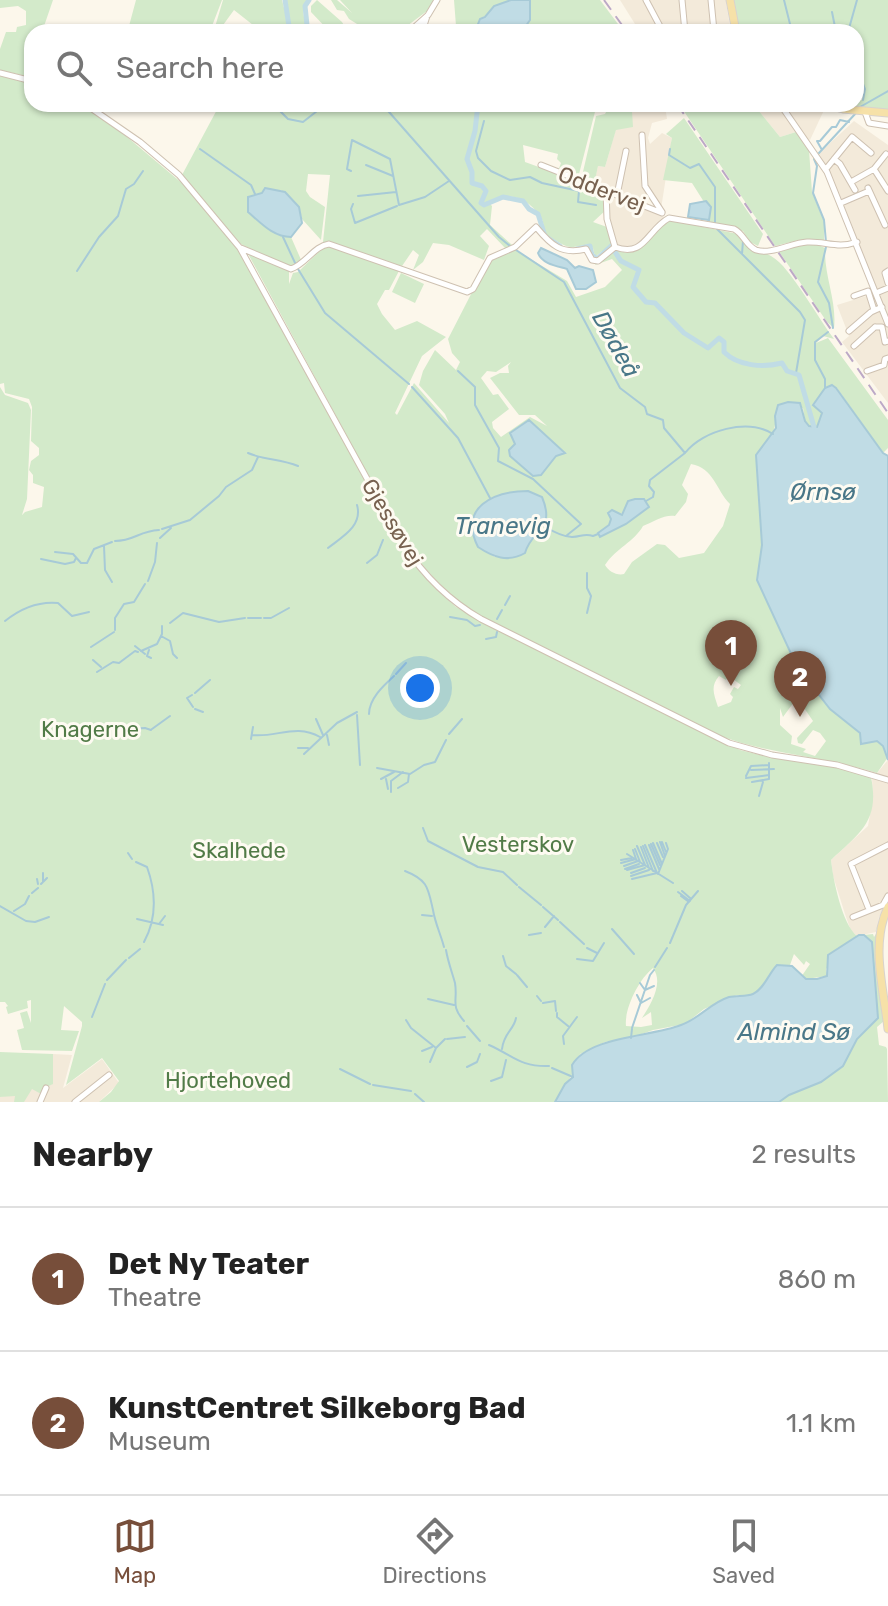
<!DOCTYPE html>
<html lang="en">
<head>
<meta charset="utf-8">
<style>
  body { margin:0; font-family:Rubik,sans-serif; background:#f6f6f6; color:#222 }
  .you { position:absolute; left:420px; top:688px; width:28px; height:28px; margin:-20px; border:6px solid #fff; border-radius:50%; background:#1a73e8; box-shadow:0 0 0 12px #1a73e833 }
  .badge { display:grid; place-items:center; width:52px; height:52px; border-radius:50%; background:#774e3a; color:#fff; font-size:26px; font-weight:700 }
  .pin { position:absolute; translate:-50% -66px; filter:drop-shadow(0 2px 4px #0008) }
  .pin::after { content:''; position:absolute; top:42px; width:28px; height:24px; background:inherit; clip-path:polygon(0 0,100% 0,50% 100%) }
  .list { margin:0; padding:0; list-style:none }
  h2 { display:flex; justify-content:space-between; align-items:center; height:104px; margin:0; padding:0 32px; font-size:34px }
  h2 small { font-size:26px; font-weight:400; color:#767676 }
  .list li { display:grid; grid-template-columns:52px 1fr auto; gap:24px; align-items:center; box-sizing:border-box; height:144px; padding:0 32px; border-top:2px solid #e0e0e0 }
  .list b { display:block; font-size:30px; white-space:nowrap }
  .list p { margin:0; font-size:26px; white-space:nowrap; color:#767676 }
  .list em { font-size:26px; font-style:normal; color:#767676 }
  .icon { flex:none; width:44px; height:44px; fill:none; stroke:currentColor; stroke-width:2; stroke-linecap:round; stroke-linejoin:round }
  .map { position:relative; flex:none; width:888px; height:1102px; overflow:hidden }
  .search { position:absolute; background:#fff; box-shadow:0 2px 6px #0004; left:24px; right:24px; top:24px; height:88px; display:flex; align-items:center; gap:20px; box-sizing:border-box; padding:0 28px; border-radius:24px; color:#767676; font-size:30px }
  .sheet { height:392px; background:#fff }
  nav { display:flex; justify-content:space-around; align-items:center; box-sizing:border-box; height:112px; border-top:2px solid #e0e0e0; background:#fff; font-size:22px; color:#767676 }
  nav a { display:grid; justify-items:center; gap:4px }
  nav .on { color:#774e3a }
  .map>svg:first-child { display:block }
  .residential { fill:#f3eada }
  .green { fill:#d3eaca; fill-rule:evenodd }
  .water { fill:#c0dce5; stroke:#a7cad7; stroke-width:2 }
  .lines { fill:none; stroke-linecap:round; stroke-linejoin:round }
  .stream { stroke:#a7cad7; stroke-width:2 }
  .river { stroke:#c0dce5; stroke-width:5 }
  .minor-casing { stroke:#cec1b1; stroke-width:7 }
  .major-casing { stroke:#d9d3ce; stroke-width:9 }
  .minor { stroke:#fff; stroke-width:5 }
  .major { stroke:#f6e1a8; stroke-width:7 }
  .rail { stroke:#bca9c7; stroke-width:2; stroke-dasharray:12 8; stroke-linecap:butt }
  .labels { text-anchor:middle; stroke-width:6; stroke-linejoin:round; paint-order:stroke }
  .street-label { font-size:22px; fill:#77614f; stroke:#fefbf2 }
  .park-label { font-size:22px; fill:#517b47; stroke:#fefbf2 }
  .water-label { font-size:24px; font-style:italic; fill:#497788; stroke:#fefbf2 }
</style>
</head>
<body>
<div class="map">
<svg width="888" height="1102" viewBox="0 0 888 1102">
  <rect width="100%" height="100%" fill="#fcf7eb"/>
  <path class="residential" d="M620,0H729L726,3L731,32H640Z
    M702,104H817L825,108L810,140L796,132L780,137L754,105L705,109Z
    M665,106L667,119L652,123L648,138L650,144L662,133L672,138L661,209L647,193L642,207L664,217L637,247L625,249L615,244L593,187L598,166L605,167L616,129L632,111Z
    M854,121L888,145V403L842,342L849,336L837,305L876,293L837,192L816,156Z
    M888,760V900L879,917L876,932L857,936L851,931L845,914L833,876L831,860L868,826L873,797L872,779Z
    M53,1054L72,1055L63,1088L102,1059L119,1083L100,1101L102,1102H0V1097L52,1084Z"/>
  <path class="green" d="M0,0H53L42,32H32V60L26,76L0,70V49L6,32H16L17,27L26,25V11L18,6L0,8Z
    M136,0H222L212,26L193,32H132L129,26Z
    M223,0H282L290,32H249L253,25L234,10L218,32L215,27Z
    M286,0H307C300,9 304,24 312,32H298L290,25Z
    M317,0L342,22L348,32H330L311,12V6Z
    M331,0H337L352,13L340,0H435L427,11L399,32H370L349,19L344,11L337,10Z
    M454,0H511L480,19L475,32H460L456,26Z
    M530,0H600L624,32H612L611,25V32H521L529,22Z
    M733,0H888V110L840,104H856V100H863L865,89L856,66V32H740Z
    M0,76L32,84V104H80L108,121L189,189L240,252L409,558L432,585L456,607L740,750L764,756L831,765L871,777C880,821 860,833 831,860C833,879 842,924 857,936L826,969L827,976L799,980L810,964L806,961L804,965L794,954L790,965H777L759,990L751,995H737L704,1009L685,1024L653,1030L631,1038L605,1042L580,1054C574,1076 566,1083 555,1102H99L111,1092L119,1081L102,1058L66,1085L82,1026V1022L64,1006L61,1030L79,1031L72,1051L22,1050L17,1030L24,1028L20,1013L27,1011L31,1023V1000L27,1001L28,1008L8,1014L6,1007L8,1006L5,1002H0V387L5,395L28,403L31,410L27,499L22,515L25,512L42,507L44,487L33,483V475L29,470L31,461L39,455V448L31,441L32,407L29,399L5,393L4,383L0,384ZM653,968C664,983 651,1004 642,1018L651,1012L652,1025L641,1027L626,1026C624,1009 639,979 653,968Z
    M220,104H528L523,108L525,110L531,104H597L578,178L573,177L574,171L572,176L558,171L561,163L557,159L558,154L523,145L525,162L605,191L607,209L593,222L607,227C623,278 646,240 669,220L738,234C751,251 769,250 783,266C802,288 817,316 834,339L823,336L816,343L828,338L888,420V448L883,453L837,388L832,386L825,389L813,405L822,413L818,427L809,426L805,421L803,408L775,416C777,434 767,442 756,455L762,545L757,580L794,658L798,672L805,677L824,699L883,744L888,757L877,773C824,756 770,755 718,735L477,615C442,589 422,568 399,532L246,250L289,271V284L293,273L298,272L326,245L400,269L389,290H385L377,304L382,314L395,330L417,321L446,337L422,356L395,413L397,415L414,383L449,423L445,414L419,385L423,371L435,350L456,370L460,362L452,353L448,339L487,263L493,258L514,249L567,281L576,297L605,287L622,270L612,259L595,265L602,251L595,257L593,248L589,244C564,250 569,247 546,235C544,229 544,221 540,216C528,198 507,190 488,202L492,206L490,225L512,245L506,249L487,229L480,236L489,246L484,260L449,245L433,243L423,262L413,270L419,255L413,250L402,266L323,242L330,175L308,174L306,191L310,197L325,207L321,240L302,219L299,207L281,190L259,194L248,212C261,223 274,237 291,237L302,262L293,267H285L241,244L182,175ZM511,362L508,366L509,373H500L490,378L519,415H535L547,426L530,417L501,437L493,428L492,422L509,409L498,394L493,395L481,378L487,371L496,372ZM515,444L556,456L541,475L509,450ZM691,464C714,468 716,490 730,504L723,526L704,553L679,558L665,545L657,544L632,562L624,574C617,576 608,571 605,565C616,548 634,542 643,526C653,522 665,514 675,516L686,502L688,494L682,485ZM528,491L542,497L543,529L528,543L525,553L495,557L478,547L472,527L479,506ZM628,505L648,507C634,521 615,525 604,535V529C612,521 622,515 628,505ZM730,673H734L736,677L733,679L741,685L738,689L734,687L730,694L733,697L731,702L718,707C714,694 710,687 719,676L726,680ZM794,702L802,705L813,721L797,738L798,743L802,744L813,730L820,733L826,741L815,756L803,752L806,749L791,744L792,736L780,725V708L783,717Z
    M610,104L674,105L632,111L633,127L616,130L605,167L598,166L594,185L583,180L582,176L596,116L605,114Z
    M679,104H702L705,109L754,105L780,137L796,132L809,150L812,192L824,222V241L799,240L775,246Z
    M684,118L763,234L758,246L750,242L743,231L709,223V204L704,202L692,183L663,180L672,138L666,134Z
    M814,243L825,248C824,276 837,301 834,328L827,322L778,250Z
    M401,273L424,284L415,303L392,292Z
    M888,898L880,923L884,1021L877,1027L879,1045L886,1047L887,1049L888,1102H779L789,1095L821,1082L843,1066L857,1039L878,1018L872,942L864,935L873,934L874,937L876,934V958L878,926L875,932Z
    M0,1052L53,1054V1084L42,1089L43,1095L32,1089L24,1102H14L15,1096L0,1097Z"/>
  <path class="water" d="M511,0H530V20L523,30L475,32L480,19L485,17L494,6Z
    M265,188L285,192L299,207L302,223L291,237C273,237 261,223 248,212V197L262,193Z
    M706,201L711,207L709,220L688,217L690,204Z
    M541,248L567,260L575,268L579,266L593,270L596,282L586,289H576L567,269C557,266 542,264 538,253Z
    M832,385L836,388L883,453L888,456V760L883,746L877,741L861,744L860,733L830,709L805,677L801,675L795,678L800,673L757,580L762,545L756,455L776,428L775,416L778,405L788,402L800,403L805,421L809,426L817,427L822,413L813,405L825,388Z
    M529,420L565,453L556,456L541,475L533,476L510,456L509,450L515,444L510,433Z
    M528,491L542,497C556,531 532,528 525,553C508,563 493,557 478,547C458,507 494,491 528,491Z
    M635,499H644L649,507L626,524L600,537L598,533L609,525L611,519L608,513L612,510L622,515L628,501Z
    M859,935H864L872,942L878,1018L857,1039L843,1066L821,1082L789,1095L779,1102H555L565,1084L573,1077L572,1065C589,1036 651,1037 681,1025C699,1019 710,1003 729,997C737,995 746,997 753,994C764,989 769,973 777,965L792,966L806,979H817L827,976L828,955Z"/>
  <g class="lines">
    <path class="stream" d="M784,0L792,32
      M832,12L836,32
      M848,32L857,0
      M856,66L865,89L863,100
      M273,104L288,119L303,122L326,104
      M382,104L499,237L510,246
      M860,107L888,91
      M484,121L476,151L478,158L491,171L510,180L530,177L542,183L579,191L578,202L596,205
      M200,149L251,185L255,194
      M670,149L669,155L690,168L699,164L715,187V223
      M822,150L817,141H820L832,127H836L840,120L849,122
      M819,153L856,113
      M814,159L817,166L813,193L824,220L826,242
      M366,165L393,176
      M351,171L347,169L352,140L390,159L399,205L425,197L449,181
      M358,196L396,192
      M353,204L351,209L355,223L397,206
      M717,229L800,312L805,320L796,373
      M283,237L296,265
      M826,247L818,282L829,303L833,328
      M516,250L564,282L620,388L645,407L647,414L663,420L664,428L685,453C703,430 748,418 773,434
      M742,254L743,241
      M298,269L325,313L409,384
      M77,271L99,237L118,216L126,189L134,184L143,171
      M458,371L475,387V405L499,448L498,461L533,479L581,524L566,536
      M412,387L458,438L490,498
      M825,388V379L815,360V342L828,332
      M248,453C264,460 281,459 298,466
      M646,501L653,497L654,492L649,486L650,480L685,453
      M544,526C552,531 562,537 572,537C581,537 584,533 593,536L598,534
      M162,529L190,520L219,496L226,487L252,470L258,457
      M160,538L171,528
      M115,541C134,541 139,531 159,530
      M104,546L105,570L112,582
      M328,548C342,537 363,526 357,505
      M55,552L73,554L81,563H87L94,549L112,542
      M41,559L65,564L74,562L76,558
      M367,563L377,555L383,540
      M148,581L155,562L157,543
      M505,605L510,596
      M587,613L591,596L587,588V573
      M450,617L467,620L475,626L480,625
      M248,618H261
      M264,618H271L289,608
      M497,619L502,610
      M5,621C20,609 37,601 58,603L72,616L89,612
      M170,623L183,613L219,622L245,618
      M115,630V618L124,604L134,602L145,584
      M161,636L170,641L173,654L177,658
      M486,639L496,637L497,632
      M135,646L145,654
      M91,647L114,632
      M149,650L147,656L151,658
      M141,651L157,644L162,634V626
      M93,660L101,667
      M97,672L113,662L119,663L135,651L138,652
      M396,674L406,663
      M195,693L210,680
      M192,695L187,698L193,707
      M195,709L203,712
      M369,714C369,699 383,686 394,676
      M357,715L360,765
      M316,719L323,735
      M127,729L145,728L151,730
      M152,729L170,716
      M449,734L462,719
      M252,735C276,738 296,723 320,737
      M327,735L329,745
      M251,739L253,727
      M298,748H308
      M304,754L337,723L357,712
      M377,768L410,774L424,765L435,762L446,740
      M751,770L774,769
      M746,776L751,766L769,765
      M746,778L769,775
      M381,779L394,772
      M386,779L388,789
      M752,782L769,779V763
      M398,788L408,782L409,774
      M391,792V781L403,772
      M759,796L763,782
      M423,828L428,841L478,867L503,872L517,885
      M660,842L665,856
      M662,842L666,852
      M653,843L662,864
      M657,843L663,857
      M651,844L660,865
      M649,845L659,869
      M643,846L653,871
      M641,847L649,868
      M635,849L640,862
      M128,853L132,859
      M627,854L673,883
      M621,860L632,858
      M136,862L147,867C156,892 157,918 144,942
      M621,863L636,859L633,850
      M624,866L638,861
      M625,869L639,864
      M627,870L645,865L637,846
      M405,871C428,880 428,888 433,910C435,923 441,935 444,947
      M43,873V882
      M631,873L645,868
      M658,874L668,849L666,843
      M631,876L649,870
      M37,879L38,884
      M632,879L657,873L645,845
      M41,884L47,878
      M519,887L541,905
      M682,891L690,898
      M678,892L690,901
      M32,893L38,888
      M681,896L689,902
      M0,906L26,921L35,922L49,917
      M543,907L558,920
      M14,911L25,904L29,896
      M422,915L432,916
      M137,919L163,925
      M560,922L584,944
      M159,924L165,916
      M545,927L554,916
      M612,929L634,954
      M529,935L541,933
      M670,943L686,905L698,891
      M587,948L597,953
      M446,950C448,962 452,972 455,983C458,1001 450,1005 464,1021
      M503,956L506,966L516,974
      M129,958L140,949
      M577,959L593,961L604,943
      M655,967L667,948
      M517,975L527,987
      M107,980L126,960
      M640,983L645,990L654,986
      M637,995L641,1003L650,998
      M537,996L541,1001
      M428,999L454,1005
      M543,1003L555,1001L556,1011
      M557,1013V1017L568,1026
      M92,1017L105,984
      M406,1020L411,1028L436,1048
      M467,1026L480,1041
      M632,1028L650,975L654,970
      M631,1038L632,1029
      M447,1039L465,1037
      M564,1044L563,1036L577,1017
      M489,1045C514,1056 520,1067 549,1066
      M502,1049C504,1032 514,1030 516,1018
      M422,1051L432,1047
      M430,1062L436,1048L445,1039
      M467,1067L477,1062L480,1054
      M552,1068L573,1077
      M340,1069L370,1084
      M491,1081L502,1077L506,1060
      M373,1085L411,1091
      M415,1094L424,1102"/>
    <path class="river" d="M285,0L289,26L296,32
      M309,0L305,6L307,25L313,32
      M478,104L475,131L467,159L472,172V183L482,186L486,191L481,203L484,205L503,197L523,201L529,209L538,214L545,236L560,246
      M577,249L590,246L592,255L597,259L611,246L621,261L639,270L633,287L646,302L655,303L684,333L708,348L719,338L724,342V352C738,366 763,368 782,363L787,371L799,375L814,427"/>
    <g class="minor-casing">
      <path id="minor" d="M646,0L663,32
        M682,0L685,32
        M711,0L714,31
        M409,32L428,15L437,0
        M422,32L427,16
        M707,32L734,27
        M0,73L32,81
        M85,104L140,142L179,175L240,248L403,544C424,576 448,600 481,619L729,743L772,755L837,765L888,780
        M780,104L827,172L888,324
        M865,112L869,123L888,126
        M642,135L645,186L662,212
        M834,159L840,164L855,190
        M541,165L662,213
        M826,169L852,137L871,153
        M874,169L888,191
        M851,182L874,169L886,154
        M868,188L885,225
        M606,190L607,219L615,247
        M617,195L626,151
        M841,203L869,191
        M241,248L291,269C306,264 314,246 329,244L467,292L473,289L490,258L515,247L536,227C551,245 561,255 586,249L592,260L598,261L615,247C645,258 647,230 669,218L734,229C744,234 746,246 756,250C771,255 791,243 807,242C825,241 838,249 857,242
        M888,271L885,273L888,283
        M876,293L888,288
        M854,296L868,291L874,310
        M875,327H882L885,342L888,341
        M849,331L871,312L882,307
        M854,346L875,327
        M867,371L884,365L885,359L888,358
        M868,907L851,864L888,845
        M853,917L883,905L888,896
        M40,1102L46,1088
        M75,1102L109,1075"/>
    </g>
    <g class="major-casing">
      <path id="major" d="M730,0L736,32
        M825,104L843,109L888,113
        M888,907C870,944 884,990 888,1029"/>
    </g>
    <use href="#minor" class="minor"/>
    <use href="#major" class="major"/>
    <path class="rail" d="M604,0L627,32
      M677,104L888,413"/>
  </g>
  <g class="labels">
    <g class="street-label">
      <text transform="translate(602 189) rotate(21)" y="8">Oddervej</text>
      <text transform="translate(393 522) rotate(59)" y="8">Gjessøvej</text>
    </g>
    <g class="park-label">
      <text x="90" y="737">Knagerne</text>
      <text x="518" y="852">Vesterskov</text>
      <text x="239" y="858">Skalhede</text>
      <text x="228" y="1088">Hjortehoved</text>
    </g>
    <g class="water-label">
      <text transform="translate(616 344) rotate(61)" y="8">Dødeå</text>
      <text x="823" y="500">Ørnsø</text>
      <text x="503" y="534">Tranevig</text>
      <text x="794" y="1040">Almind Sø</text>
    </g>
  </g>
</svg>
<div class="you"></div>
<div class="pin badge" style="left:731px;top:686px">1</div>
<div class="pin badge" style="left:800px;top:717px">2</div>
<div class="search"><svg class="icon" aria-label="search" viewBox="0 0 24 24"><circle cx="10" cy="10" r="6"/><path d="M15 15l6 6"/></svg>Search here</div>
</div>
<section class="sheet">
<h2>Nearby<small>2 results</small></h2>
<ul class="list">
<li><span class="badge">1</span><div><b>Det Ny Teater</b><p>Theatre</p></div><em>860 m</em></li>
<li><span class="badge">2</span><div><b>KunstCentret Silkeborg Bad</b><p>Museum</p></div><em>1.1 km</em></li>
</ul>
</section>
<nav>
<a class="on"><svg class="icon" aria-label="map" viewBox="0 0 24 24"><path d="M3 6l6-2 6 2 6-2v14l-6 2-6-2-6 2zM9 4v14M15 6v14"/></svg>Map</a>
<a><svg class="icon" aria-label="directions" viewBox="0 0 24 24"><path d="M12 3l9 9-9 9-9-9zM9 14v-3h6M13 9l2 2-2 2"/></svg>Directions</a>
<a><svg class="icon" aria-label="saved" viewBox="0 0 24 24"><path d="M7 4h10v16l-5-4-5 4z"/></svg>Saved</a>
</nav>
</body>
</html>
